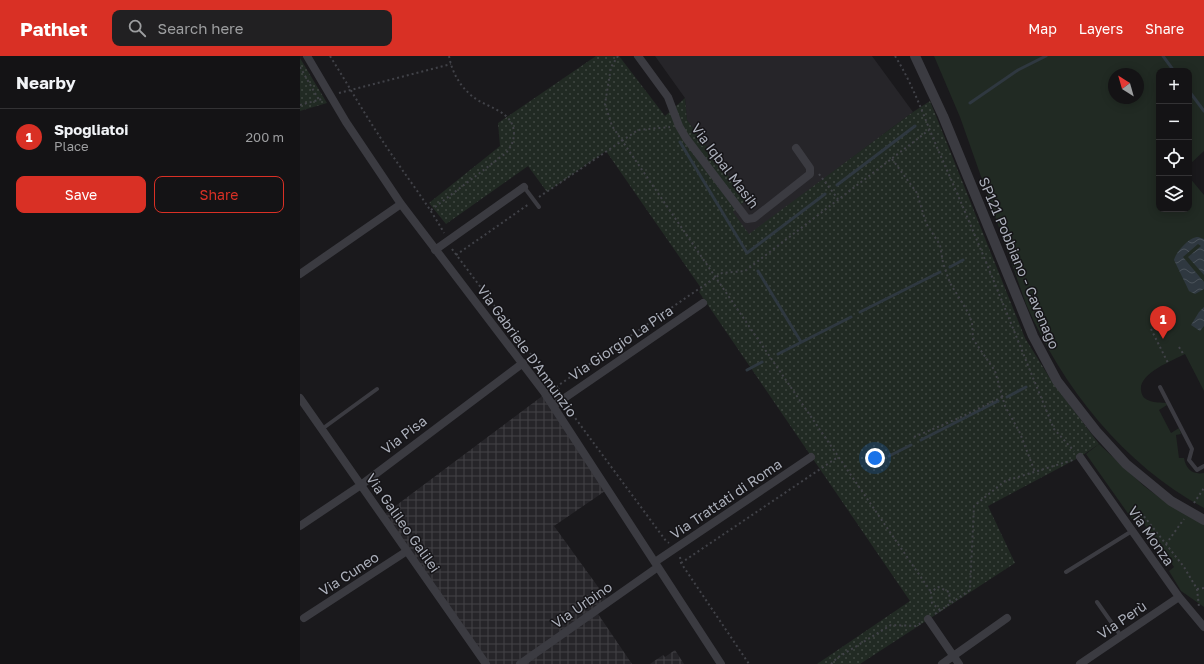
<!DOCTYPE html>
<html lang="en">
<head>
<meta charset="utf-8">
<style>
  body { margin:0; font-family:"Golos Text",sans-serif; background:#212022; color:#f1f3f6 }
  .controls { position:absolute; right:12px; top:12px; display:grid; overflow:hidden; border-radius:8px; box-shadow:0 2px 10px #0003 }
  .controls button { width:36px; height:36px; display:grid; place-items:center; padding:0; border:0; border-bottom:1px solid #333234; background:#141315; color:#f1f3f6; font:20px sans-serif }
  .compass { position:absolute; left:808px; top:12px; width:36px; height:36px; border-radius:50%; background:#141315; box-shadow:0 2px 10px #0003; rotate:323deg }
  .you { position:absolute; left:575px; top:402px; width:14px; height:14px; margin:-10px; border:3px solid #fff; border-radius:50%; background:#1a73e8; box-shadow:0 0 0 6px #1a73e833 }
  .badge { display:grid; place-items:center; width:26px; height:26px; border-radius:50%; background:#d93025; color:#fff; font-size:13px; font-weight:700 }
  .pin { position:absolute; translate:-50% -33px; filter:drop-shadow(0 1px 2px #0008) }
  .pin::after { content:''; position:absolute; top:21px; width:14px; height:12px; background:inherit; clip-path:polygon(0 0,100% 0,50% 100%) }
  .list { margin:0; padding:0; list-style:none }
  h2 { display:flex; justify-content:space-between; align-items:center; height:52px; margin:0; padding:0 16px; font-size:17px }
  h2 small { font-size:13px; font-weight:400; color:#9d9ea0 }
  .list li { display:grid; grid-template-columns:26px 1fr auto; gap:12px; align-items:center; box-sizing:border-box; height:56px; padding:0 16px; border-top:1px solid #333234 }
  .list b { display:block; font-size:15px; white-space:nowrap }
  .list p { margin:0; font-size:13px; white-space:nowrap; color:#9d9ea0 }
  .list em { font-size:13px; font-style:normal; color:#9d9ea0 }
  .actions { display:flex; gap:8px; padding:12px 16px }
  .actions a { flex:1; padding:9px 0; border:1px solid #d93025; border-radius:8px; text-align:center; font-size:14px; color:#d93025 }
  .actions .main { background:#d93025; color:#fff }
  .icon { flex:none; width:22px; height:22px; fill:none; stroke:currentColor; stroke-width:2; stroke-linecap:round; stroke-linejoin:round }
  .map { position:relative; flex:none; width:904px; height:608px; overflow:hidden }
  header { display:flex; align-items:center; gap:24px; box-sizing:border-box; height:56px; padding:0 20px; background:#d93025; color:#fff }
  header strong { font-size:19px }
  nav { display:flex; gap:22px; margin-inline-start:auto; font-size:14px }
  .search { width:280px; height:36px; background:#212022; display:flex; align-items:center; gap:10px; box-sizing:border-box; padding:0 14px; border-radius:8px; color:#9d9ea0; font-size:15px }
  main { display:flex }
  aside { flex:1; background:#141315 }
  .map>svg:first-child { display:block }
  .built { fill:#262529 }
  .industrial { fill:url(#industrial-grid) }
  .grass { fill:#212a23; fill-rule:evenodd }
  .park { fill:url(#park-dots) }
  .water { fill:url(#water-waves) }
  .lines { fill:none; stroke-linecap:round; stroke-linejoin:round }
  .stream { stroke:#2f3840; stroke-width:3 }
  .path { stroke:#414248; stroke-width:2; stroke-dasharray:2 3; stroke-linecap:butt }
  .service { stroke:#3b3b41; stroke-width:4 }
  .minor { stroke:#3b3b41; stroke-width:8 }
  .tertiary { stroke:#3b3b41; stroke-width:10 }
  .labels { text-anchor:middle; stroke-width:3; stroke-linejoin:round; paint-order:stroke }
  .street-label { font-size:14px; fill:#acb0bb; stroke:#151417 }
</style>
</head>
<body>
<header>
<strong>Pathlet</strong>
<div class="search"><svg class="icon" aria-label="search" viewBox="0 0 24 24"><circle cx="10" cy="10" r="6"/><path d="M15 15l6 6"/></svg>Search here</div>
<nav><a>Map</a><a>Layers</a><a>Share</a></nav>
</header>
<main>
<aside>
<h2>Nearby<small></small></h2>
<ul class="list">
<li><span class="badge">1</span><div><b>Spogliatoi</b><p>Place</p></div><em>200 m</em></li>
</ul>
<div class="actions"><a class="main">Save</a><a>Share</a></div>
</aside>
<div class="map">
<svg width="904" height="608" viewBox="0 0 904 608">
  <defs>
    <pattern id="industrial-grid" width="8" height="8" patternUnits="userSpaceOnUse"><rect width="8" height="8" fill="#262529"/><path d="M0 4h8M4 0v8" fill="none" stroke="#434246"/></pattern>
    <pattern id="park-dots" width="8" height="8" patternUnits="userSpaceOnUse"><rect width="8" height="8" fill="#212a23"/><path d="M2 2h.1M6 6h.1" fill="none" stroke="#3f4641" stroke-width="1.8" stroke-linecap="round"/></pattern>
    <pattern id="water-waves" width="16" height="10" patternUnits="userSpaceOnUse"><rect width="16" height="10" fill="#2f3840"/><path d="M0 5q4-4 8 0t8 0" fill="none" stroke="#4a525a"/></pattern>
  </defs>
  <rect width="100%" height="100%" fill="#1a191c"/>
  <path class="built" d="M355,0H572L613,56L449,179L432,156L446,144L387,64L385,42Z"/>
  <path class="industrial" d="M245,338L308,433L254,470L309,546L296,555L332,608H186L82,460Z
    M375,594L384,608H350L363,599L365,601Z"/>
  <path class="grass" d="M634,0H904V95L889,109V15H859V153H889V121L904,139V335L885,298C872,305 839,317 841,334C842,347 856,346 866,347L867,349L859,354L871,377L879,372L881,378L876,379L879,402H884C886,413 892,419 904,417V452C824,409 762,331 726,248L660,61ZM814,18H838V42H814Z
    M799,388L844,430L860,442L904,468V551L881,535L869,515L874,511L840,462L834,466L786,398Z"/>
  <path class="park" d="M296,0H319L365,60L385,42L387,64L446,144L433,156L449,178L613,56L630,45L725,282L751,324L799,388L780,401L688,450L715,507L560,608H517L610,545L399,236L401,232L306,95L247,136L228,110L146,168L129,147L200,90L198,67Z
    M0,2L27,47L0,55Z"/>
  <path class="water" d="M898,181L904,183V219L888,201L901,190L898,188L883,201L904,226V233L895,238L889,235L874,204C876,196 889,181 898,181Z
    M904,251V270L900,275L891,269L899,256Z"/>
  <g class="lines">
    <path class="stream" d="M863,0L874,15
      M889,35L904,55
      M670,47L718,14L746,0
      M380,86L447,197L525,138
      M537,129L615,70
      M650,211L663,204
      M458,215L501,286
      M560,256L640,216
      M478,298L551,261
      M447,314L462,306
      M707,341L726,331
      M621,384L698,345
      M589,400L611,389"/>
    <path class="path" d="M30,0C50,32 68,64 90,96C108,123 128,148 144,177
      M318,0L311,11L305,48L312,70L631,536
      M595,0C614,30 625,64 639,96C680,188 716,281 754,373L774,395
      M0,11L19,44
      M39,37L151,8
      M0,49L22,43
      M592,103L617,137L626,167L640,189L643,207L650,227L669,258L672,267L673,283L695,315L705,350L720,377L735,416
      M519,118L538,143
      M239,141L338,74L370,71
      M131,154L206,97C211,91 214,85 214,77C213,54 186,52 172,40C159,29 152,16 149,0
      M152,193L254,329L261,335
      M156,199L229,148
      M851,273L868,307
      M879,291L884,299
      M256,331L422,217L445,215L629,74
      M269,349L270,355L366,485L369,487
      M614,381L659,362L702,341
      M894,447L904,432
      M830,456L843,459L884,511L897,533L899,551
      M866,488L884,463
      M380,501L381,507L449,608
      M381,507L538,401
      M897,533L904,532
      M640,554L632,547L631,536L638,531L649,536L650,547
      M635,558L670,534L674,450L705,425L773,404
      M531,608L537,602L591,569L616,570L621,567"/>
    <path class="service" d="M224,131L239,151
      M860,331L892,393L889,404L897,414L904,410
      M22,373L77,333
      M766,516L832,475
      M797,546L821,580"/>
    <path class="minor" d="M7,0L46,66L101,148L244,336L421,608
      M338,0L368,41L379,70L386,82L447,163L454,162L510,118V112L496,92
      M135,194L224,131
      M0,218L101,148
      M0,342L186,608
      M253,350L403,247
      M780,401L879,541L904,571
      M0,470L61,429L223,307
      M355,506L511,401
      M4,562L107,495
      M628,563L659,608
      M220,608L358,511
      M642,608L707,562
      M780,608L879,541"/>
    <path class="tertiary" d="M615,0L643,60L733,280L757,325L796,375L826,408L871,445L904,464"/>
  </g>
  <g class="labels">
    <g class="street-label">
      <text transform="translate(425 110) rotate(53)" y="5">Via Iqbal Masih</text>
      <text transform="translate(719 207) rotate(67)" y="5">SP121 Pobbiano - Cavenago</text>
      <text transform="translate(321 287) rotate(-34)" y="5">Via Giorgio La Pira</text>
      <text transform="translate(227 295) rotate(54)" y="5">Via Gabriele D'Annunzio</text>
      <text transform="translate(104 379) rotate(-37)" y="5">Via Pisa</text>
      <text transform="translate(426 443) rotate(-34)" y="5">Via Trattati di Roma</text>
      <text transform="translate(103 467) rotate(55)" y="5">Via Galileo Galilei</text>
      <text transform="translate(851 480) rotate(55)" y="5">Via Monza</text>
      <text transform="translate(49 518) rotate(-33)" y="5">Via Cuneo</text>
      <text transform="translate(282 549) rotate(-35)" y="5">Via Urbino</text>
      <text transform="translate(822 564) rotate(-34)" y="5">Via Perù</text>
    </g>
  </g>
</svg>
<div class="controls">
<button>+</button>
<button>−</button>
<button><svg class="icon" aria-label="locate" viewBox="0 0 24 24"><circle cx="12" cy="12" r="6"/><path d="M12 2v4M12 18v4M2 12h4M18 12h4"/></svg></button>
<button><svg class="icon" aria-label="layers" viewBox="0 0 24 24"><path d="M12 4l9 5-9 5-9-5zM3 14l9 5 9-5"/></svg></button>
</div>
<svg class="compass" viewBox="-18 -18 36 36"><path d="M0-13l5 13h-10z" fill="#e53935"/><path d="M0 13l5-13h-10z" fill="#9d9ea0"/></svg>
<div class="you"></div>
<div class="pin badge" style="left:863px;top:283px">1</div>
</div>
</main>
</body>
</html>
